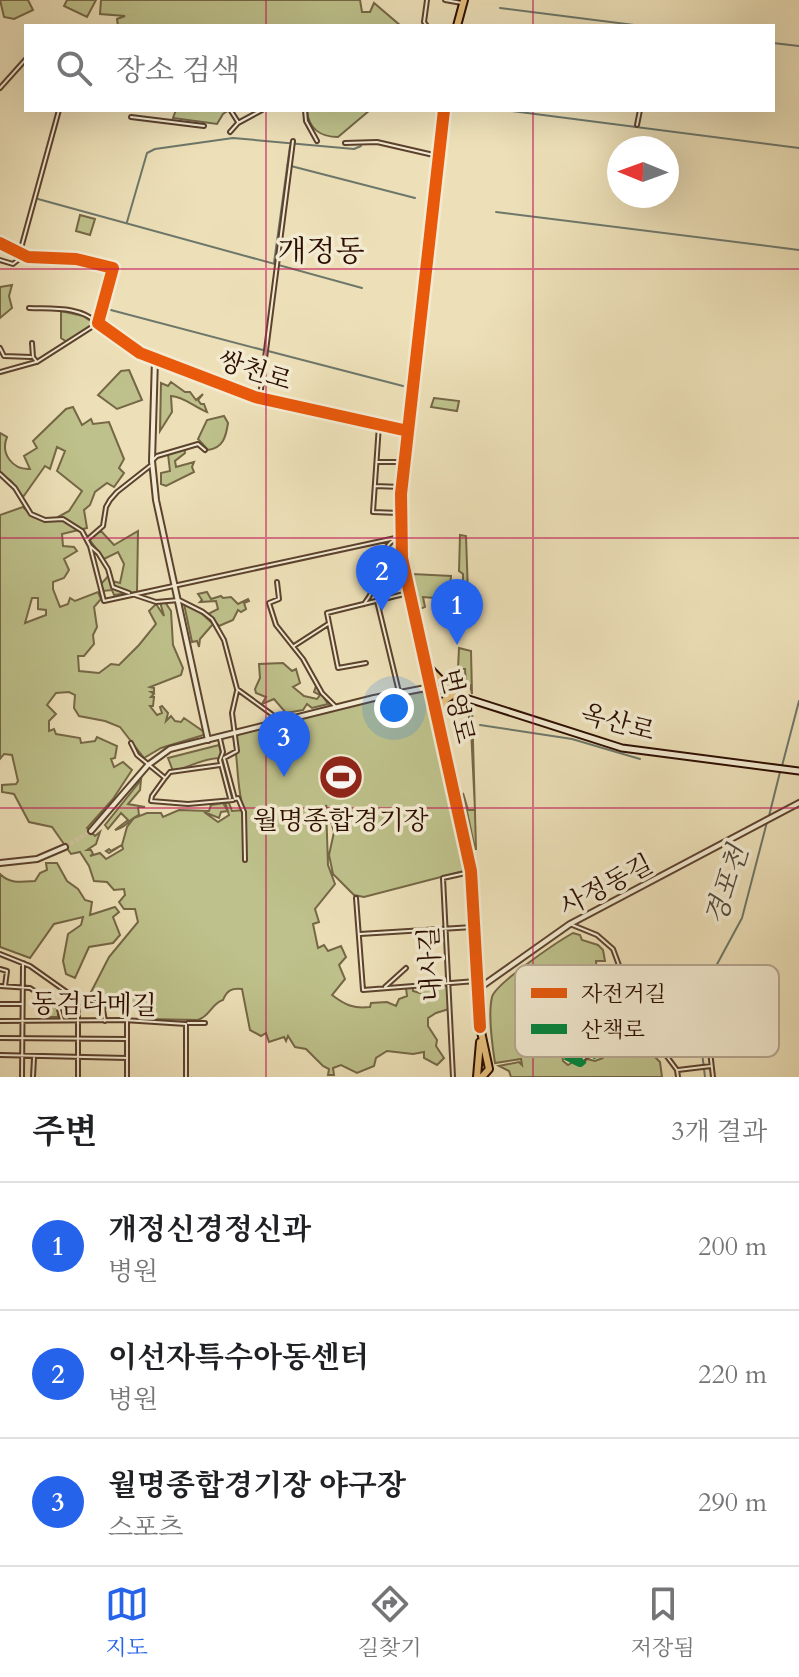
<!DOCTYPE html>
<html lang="ko">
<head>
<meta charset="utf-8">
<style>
  body { margin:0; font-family:Cardo,"Noto Serif KR",serif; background:#f6f6f6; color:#202124 }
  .compass { position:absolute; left:607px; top:136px; width:72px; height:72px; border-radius:50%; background:#fff; box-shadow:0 8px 32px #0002; rotate:271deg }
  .you { position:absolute; left:394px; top:708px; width:28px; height:28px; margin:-20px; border:6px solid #fff; border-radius:50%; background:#1a73e8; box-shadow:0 0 0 12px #1a73e833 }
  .badge { display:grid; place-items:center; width:52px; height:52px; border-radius:50%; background:#2563eb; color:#fff; font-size:26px; font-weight:700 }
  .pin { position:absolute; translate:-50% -66px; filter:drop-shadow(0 2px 4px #0008) }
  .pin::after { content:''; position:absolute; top:42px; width:28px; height:24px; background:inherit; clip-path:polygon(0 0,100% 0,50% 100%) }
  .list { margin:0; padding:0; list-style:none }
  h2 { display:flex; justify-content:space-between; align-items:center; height:104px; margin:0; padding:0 32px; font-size:34px }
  h2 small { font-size:26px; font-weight:400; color:#757577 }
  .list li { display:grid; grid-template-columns:52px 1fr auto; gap:24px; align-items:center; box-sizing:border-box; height:128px; padding:0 32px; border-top:2px solid #e0e0e0 }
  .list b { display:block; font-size:30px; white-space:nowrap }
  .list p { margin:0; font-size:26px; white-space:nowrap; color:#757577 }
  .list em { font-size:26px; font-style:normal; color:#757577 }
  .icon { flex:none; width:44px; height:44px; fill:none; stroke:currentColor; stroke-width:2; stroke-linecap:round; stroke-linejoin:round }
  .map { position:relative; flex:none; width:799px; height:1077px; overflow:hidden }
  .search { position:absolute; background:#fff; box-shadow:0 8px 32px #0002; left:24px; right:24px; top:24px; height:88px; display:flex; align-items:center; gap:20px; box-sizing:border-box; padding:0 28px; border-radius:0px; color:#757577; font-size:30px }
  .sheet { height:488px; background:#fff }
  nav { display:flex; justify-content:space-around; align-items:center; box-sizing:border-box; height:112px; border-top:2px solid #e0e0e0; background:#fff; font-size:22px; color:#757577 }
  nav a { display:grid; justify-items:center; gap:4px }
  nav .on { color:#2563eb }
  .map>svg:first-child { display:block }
  .green { fill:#bec18b; stroke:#756746; stroke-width:2; fill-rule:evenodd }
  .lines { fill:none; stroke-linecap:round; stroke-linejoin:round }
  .stream { stroke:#6d776a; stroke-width:2 }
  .tertiary-tunnel { stroke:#d0c09c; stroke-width:4; stroke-dasharray:4 2; stroke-linecap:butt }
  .minor-casing { stroke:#5c422e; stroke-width:6 }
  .tertiary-casing { stroke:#5c422e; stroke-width:8 }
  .secondary-casing { stroke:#2c0d00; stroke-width:9 }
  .primary-casing { stroke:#2c0d00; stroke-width:10 }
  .minor { stroke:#f3ebd1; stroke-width:2 }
  .tertiary { stroke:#f3ebd1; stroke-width:4 }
  .secondary { stroke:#f3ebd1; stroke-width:5 }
  .primary { stroke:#e6c07c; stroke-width:6 }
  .quiet { stroke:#00873e; stroke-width:10; stroke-dasharray:20 10; stroke-linecap:butt }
  .cycleway-casing { stroke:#f3ebd1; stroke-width:17 }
  .cycleway { stroke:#e8590c; stroke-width:12 }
  .grid { fill:none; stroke:#c2185b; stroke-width:2; stroke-opacity:0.55 }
  .labels { text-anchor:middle; stroke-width:7; stroke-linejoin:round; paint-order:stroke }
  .street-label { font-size:26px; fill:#2c0d00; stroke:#f3ebd1 }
  .poi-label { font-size:26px; fill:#2c0d00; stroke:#f3ebd1 }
  .water-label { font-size:28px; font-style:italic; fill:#524b3e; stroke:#f3ebd1 }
  .quarter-label { font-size:30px; fill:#2c0d00; stroke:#f3ebd1 }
  .key { fill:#f3ebd1; stroke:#b7a892; stroke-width:2 }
  .key-label { font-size:22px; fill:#2c0d00 }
</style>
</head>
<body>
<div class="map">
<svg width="799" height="1077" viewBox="0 0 799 1077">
  <rect width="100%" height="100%" fill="#ede0b8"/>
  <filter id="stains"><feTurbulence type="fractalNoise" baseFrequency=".0025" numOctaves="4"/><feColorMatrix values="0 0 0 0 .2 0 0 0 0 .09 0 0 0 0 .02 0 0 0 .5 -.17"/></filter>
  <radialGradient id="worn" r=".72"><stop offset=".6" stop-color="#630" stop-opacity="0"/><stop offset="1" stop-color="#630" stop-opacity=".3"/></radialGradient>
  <path class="green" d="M0,0H28L33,10L14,19L4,17Z
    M67,0H96L87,17L64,6Z
    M101,0H360L362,12H370L374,3L401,26H118L117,19L125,16L100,14Z
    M176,110H229L223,114L217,124L173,118Z
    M311,110H370L338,137C321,137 309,129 307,111Z
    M80,215L95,219L90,235L76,231Z
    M12,285L9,296L12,308L0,318V287Z
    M61,311L83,316L95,324L67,342L61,338Z
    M129,370L142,400L117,409L98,395L121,371Z
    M171,382L185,392H190L196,400L203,394L198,400L201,404H204L207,412C194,407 185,397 171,396L172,412L160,431L161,383L168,386Z
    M434,398L459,401L457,411L431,407Z
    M73,407L82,425L91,419L93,424L109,422L124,459L119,468L124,473L114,487L107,483L95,492L90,505L84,510L87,528L62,534L63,546L74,547L77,551L64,559L69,570L64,578L53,582V589L60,607L68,604L70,598L75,601L98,592L101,599L94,607L97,627L93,635L94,644L84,656H78L79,671L99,673L111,664L119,665L139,645L156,624L149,611L156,604L164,616L160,602H165L171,611L173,645L183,668L181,675L150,687L154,688V692H151L154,694L151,697H154L153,706H150L157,715L162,713L160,707L162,706L168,713L166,721L171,716L175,721L181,722L184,718L207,734L161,748L144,758L120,727L105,721L79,716L74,708L75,695L69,692L56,693L47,705L56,714L49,721V731L54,729L56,734L80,738L81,743L95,741L97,737L117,746L115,758L111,759L114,767L123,762L132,770L113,799L87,828L95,836L100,832L96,844L87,850H91L93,854L90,856L100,853L106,859L123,849L122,845L109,853L106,851L109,849L111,851L122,845L127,827L134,818L147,813H161L163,817L179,810L209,811L211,805L223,803L228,811L221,812L219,818L204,812L218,822L229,815L225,802L229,803L232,811L244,810C236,789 239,760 233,735L337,707L420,689L427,697L464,871L364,897L354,895L333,874L329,855L334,832L326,805L328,865L335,884L315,909L319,922L313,924L318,948L324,945L328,951L341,946L346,957L339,965L345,979L332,995C345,1005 354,1009 370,1007L371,1003L387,1002L396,1006L399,999L407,996L406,988L413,987V991L420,993L423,988L448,985L449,1009L436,1013L428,1018V1026L437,1040L436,1046L444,1058L437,1065L424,1058V1052L413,1054L387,1051L376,1058L374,1066L357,1073L341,1065L333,1068L334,1075H328L329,1069L323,1066L306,1049L295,1047L288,1036L286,1041L284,1037L269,1042L266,1033L261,1036L250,1030L242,989C232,988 227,990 223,1000C212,1003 210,1016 198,1020L143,1019L144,1009L106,1008L105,1001L90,994L109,957L138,922L135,909H124L119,902L125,895L124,889L114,890L107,882L94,881L89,866L80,852L71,854L52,827L29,822L14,794L2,792V785L16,784L18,781L12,755L4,754L0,759V515L23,507C34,519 44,521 60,521L58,517L69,511L82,491L57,471L65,451L57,447L50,469L45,466L23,497L11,481L0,473V433L7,437C0,454 13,470 30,469L24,456L37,448L33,441L66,409ZM32,598H38V609L46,610V615L25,623Z
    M224,416L228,423C226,437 223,448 208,450L198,439L207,420Z
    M184,447L185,453L175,461L176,467L194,462L192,467L194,472L166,486L161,484V473L170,471L168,454Z
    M101,531L114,545L138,531L137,592L114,595L112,590L103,591L101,584L111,573L112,581L120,583L124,564L118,552L104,559L89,539Z
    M460,535L466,536L469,623H464L462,600L423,597L425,607L420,609L413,574L451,576L449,598L463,599V574L459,571Z
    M207,592L211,599L221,596L223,598L231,597L238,604L248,599L249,601L244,603L246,609L241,612L238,610L233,620L219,626L208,614L218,609L216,601L200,602L202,600L198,594Z
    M184,604L198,610L213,624L200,639L199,647L197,641L192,642Z
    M459,648L471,651L472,694L470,685L466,684L465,669H458Z
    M283,663L292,671L296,669L300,683L293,687L304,696L317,699L320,695L314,692L316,686L328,704L312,708L307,704L303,710L286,713L274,699L262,704L266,697L256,693L255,689L260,678L259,664Z
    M450,700L472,706L476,849H475L463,793L468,810H475L471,729L464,727L469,725V708L446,702Z
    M219,745L221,753L219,758C200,759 191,767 173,771L168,758Z
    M141,780L140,790L128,804L145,807H138L139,815C129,819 126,828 115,830L128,820L121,813L108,829L105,825Z
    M46,863H57L67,881L78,889L85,900L92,902L90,915L115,907L119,912L113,917L120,935L113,943L89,947L75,978L66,974L63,961L68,934L81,925L83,917L54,924L30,958L0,947V874C10,884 21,882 35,881L40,873L47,870Z
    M573,933L580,935L582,940L598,945L603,950L605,961H596L597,977L594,995L588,998L583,995L578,999L580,1005L587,1002L580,1011L571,1015L569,1020L575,1044L578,1043L580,1046L586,1043L594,1046L590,1047L591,1052H598L583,1056L574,1050L571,1056L562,1054L563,1061L568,1065L573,1062L582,1064L587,1059L595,1061L603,1058L606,1051L617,1054L638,1049L644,1054L649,1051L660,1062L662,1077H511L509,1071L499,1066L519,1062L522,1065L521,1059L495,1063C492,1044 488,1014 492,997C495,984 557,942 573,933ZM542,1031L552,1040L551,1051L547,1056L543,1055L535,1036L538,1032L529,1034Z
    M42,996L58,1008V1017H42Z"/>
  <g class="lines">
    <path class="stream" d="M500,8L642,26
      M773,43L799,46
      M504,110L799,148
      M287,165L415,198
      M38,199L362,288
      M496,212L799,250
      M127,222L147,153L155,149L233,138L354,149L361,146
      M274,263L290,146
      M103,318L107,309L263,350
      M268,351L403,386
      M480,725L572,739L640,759
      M782,766L799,701
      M769,816L780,772
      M705,1077L696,1003L742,918L767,822"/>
    <path class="tertiary-tunnel" d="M65,847L91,831"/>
    <g class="minor-casing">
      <path id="minor" d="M427,0L424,22L427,26
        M445,0L462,3
        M0,88L26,59
        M305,110L306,121L317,141
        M231,111L238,122
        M131,117L204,126
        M637,125L640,110
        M230,132L238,123L262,110
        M345,143L377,142L438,156
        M0,243L28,257L76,259L113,268L98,323L140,353L255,397L407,431
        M20,252L59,110
        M0,260L13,264L23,256
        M29,308C54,309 79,306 98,323L37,362L33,357L32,343
        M0,348L4,356L31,357
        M0,372L36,362
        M260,397L293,141
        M379,425L373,512L399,513
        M153,460L157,456L198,444L205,450
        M377,462H403
        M0,474L15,488L31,514L45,520L63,519L82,531L90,546L98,553L108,569L113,587L129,593
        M375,486L401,487
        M88,539L103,526L106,507L110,500L117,492L150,466
        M90,546L104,601L400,537C382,544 383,558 379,574C376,585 371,595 364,604
        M277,582L279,599L269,603L276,625L303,659L322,693L336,707
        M135,595L156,602L179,600L203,612L212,619L224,640L237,689L281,721
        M377,601L399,692
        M294,646L328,624
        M366,663L338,668L327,613L408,593
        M237,691L232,713L237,751L224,758L235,799L238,798L244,812L245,860
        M220,739L223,752L220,760L230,798
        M131,743L137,755L165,778L152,796L151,801L188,804L233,800
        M166,777L170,772L220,765
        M356,898L363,990L476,981
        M570,924L597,935L613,949L620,968L641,1004L651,1035L677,1070L678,1077
        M360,934L473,927
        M0,954L30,966L78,1000V1077
        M618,968L609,976L594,1017L601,1032C618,1039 633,1033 651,1035
        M0,969L7,971L5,986
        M0,986L30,988L58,1006L62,1020
        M385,987L406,968
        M79,1000L83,998L102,1004L105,1021
        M0,1004H22
        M706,1016L713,1077
        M0,1021L124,1020L186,1024V1077
        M127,1022V1077
        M188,1023H205
        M579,1026L594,1020
        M0,1038L127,1039
        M581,1040L600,1032
        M0,1055L127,1058
        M566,1055L580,1062L585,1057L617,1046V1038
        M678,1070L711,1066
        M22,1077L23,963
        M33,1077L34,1058
        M453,1077L443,878L470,872"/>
    </g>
    <g class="tertiary-casing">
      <path id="tertiary" d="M155,359L152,461L156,500L208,740
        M91,831L148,765L170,749L374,698L431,687
        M0,863L37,859L65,847
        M478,989L570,924L799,803"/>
    </g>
    <g class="secondary-casing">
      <path id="secondary" d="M431,687L622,748L799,771"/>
    </g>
    <g class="primary-casing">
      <path id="primary" d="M457,26L464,0
        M444,110L401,494L402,558L471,871L480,1027L489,1069L482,1077
        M428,667L454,694L445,700L439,719
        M477,1077L480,1042"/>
    </g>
    <use href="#minor" class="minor"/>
    <use href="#tertiary" class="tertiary"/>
    <use href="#secondary" class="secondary"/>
    <use href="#primary" class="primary"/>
    <path class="quiet" d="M579,1026L595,1020
      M581,1040L601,1032
      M566,1055L580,1062L585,1057L617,1046V1037"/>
    <g class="cycleway-casing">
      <path id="cycleway" d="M444,110L401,494L402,558L471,871L480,1027
        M0,243L28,257L76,259L113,268L98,323L140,353L255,397L408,431"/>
    </g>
    <use href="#cycleway" class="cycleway"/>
  </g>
  <path class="grid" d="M266,0V26M533,0V26M266,110V1077M533,110V1077M0,269H799M0,538H799M0,808H799"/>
  <defs>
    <g id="stadium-disc" transform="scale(2.3)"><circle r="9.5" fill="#8f2418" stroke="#f3ebd1"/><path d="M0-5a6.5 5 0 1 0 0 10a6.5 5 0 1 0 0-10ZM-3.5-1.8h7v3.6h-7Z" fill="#fff"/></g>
  </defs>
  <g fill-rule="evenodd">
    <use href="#stadium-disc" x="341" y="777"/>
  </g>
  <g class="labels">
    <g class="street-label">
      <text transform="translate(255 370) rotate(18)" y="9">쌍천로</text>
      <text transform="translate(458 706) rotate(77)" y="9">번영로</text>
      <text transform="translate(618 722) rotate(15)" y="9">옥산로</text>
      <text transform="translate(606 885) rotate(-28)" y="9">사정동길</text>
      <text transform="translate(430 964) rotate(-93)" y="9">내사길</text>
      <text transform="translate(94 1004) rotate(1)" y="9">동검다메길</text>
    </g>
    <g class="poi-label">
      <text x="341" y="829">월명종합경기장</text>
    </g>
    <g class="water-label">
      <text transform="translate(726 885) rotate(-72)" y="10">경포천</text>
    </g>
    <g class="quarter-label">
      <text x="321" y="261">개정동</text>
    </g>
  </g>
  <rect x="515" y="965" width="264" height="92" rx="12" class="key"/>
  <rect x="531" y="988" width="36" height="10" fill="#e8590c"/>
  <rect x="531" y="1024" width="36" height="10" fill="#00873e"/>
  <g class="key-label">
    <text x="581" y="1001">자전거길</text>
    <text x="581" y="1037">산책로</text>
  </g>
  <rect width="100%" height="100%" filter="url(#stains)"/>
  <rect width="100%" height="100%" fill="url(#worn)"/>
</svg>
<svg class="compass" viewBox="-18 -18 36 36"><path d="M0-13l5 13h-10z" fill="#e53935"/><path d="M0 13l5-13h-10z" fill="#757577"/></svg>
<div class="you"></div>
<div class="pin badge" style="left:457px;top:645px">1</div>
<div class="pin badge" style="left:382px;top:611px">2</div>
<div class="pin badge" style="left:284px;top:777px">3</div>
<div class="search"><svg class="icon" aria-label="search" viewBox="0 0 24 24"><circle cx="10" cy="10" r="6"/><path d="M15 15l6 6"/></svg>장소 검색</div>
</div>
<section class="sheet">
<h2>주변<small>3개 결과</small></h2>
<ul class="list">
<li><span class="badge">1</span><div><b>개정신경정신과</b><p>병원</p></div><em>200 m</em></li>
<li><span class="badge">2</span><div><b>이선자특수아동센터</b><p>병원</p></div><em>220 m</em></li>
<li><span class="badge">3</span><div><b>월명종합경기장 야구장</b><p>스포츠</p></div><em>290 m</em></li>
</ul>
</section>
<nav>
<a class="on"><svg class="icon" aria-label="map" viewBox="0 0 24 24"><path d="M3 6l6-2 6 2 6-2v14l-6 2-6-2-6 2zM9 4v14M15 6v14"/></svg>지도</a>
<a><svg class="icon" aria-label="directions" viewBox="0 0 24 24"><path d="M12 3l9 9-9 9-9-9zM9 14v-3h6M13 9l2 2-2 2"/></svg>길찾기</a>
<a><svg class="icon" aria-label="saved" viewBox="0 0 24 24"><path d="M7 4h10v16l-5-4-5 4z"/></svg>저장됨</a>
</nav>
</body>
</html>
